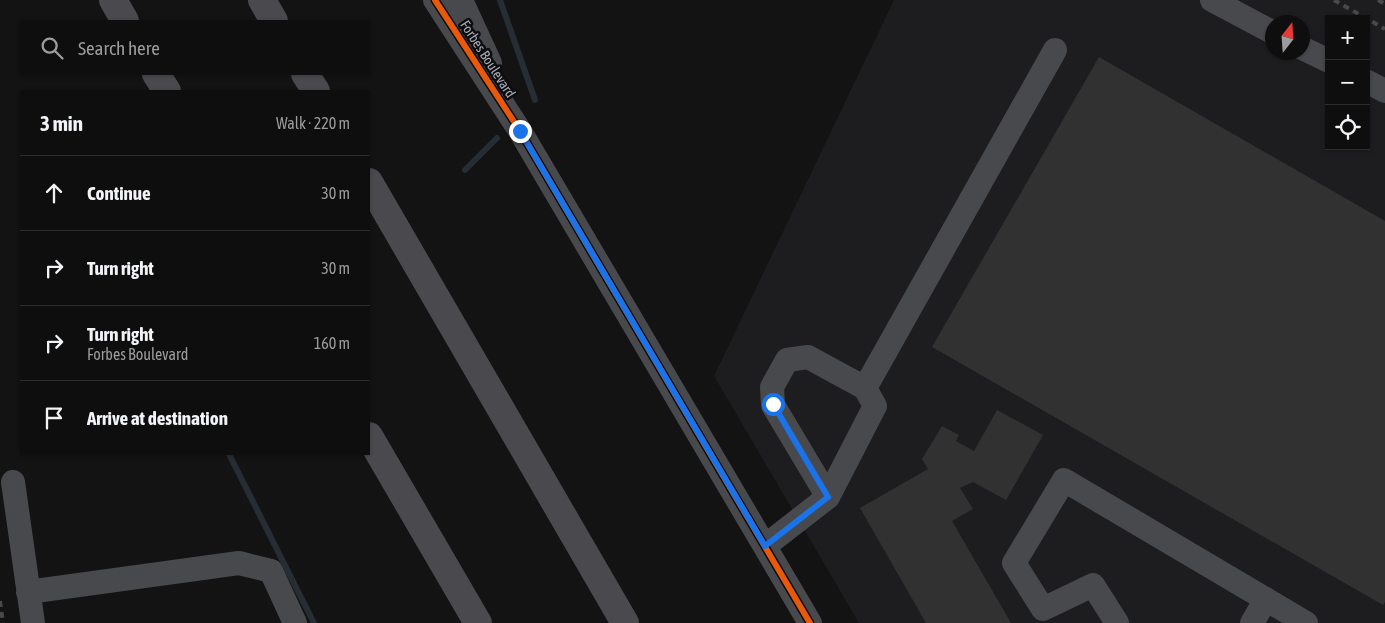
<!DOCTYPE html>
<html lang="en">
<head>
<meta charset="utf-8">
<style>
  body { margin:0; font-family:"Asap Condensed",sans-serif; background:#171717; color:#f1f3f6 }
  .controls { position:absolute; right:15px; top:15px; display:grid; overflow:hidden; border-radius:0px; box-shadow:0 1px 4px #0004 }
  .controls button { width:45px; height:45px; display:grid; place-items:center; padding:0; border:0; border-bottom:1px solid #2e2e2e; background:#0e0e0e; color:#f1f3f6; font:25px sans-serif }
  .compass { position:absolute; left:1265px; top:15px; width:45px; height:45px; border-radius:50%; background:#0e0e0e; box-shadow:0 1px 4px #0004; rotate:17deg }
  .stop { position:absolute; width:15px; height:15px; margin:-11px; border:4px solid #1a73e8; border-radius:50%; background:#fff }
  .stop.end { background:#1a73e8; border-color:#fff; box-shadow:0 1px 5px #0008 }
  .list { margin:0; padding:0; list-style:none }
  h2 { display:flex; justify-content:space-between; align-items:center; height:65px; margin:0; padding:0 20px; font-size:21px }
  h2 small { font-size:16px; font-weight:400; color:#9b9c9e }
  .list li { display:grid; grid-template-columns:32px 1fr auto; gap:15px; align-items:center; box-sizing:border-box; height:75px; padding:0 20px; border-top:1px solid #2e2e2e }
  .list b { display:block; font-size:19px; white-space:nowrap }
  .list p { margin:0; font-size:16px; white-space:nowrap; color:#9b9c9e }
  .list em { font-size:16px; font-style:normal; color:#9b9c9e }
  .icon { flex:none; width:28px; height:28px; fill:none; stroke:currentColor; stroke-width:2; stroke-linecap:round; stroke-linejoin:round }
  .map { position:relative; flex:none; width:1385px; height:623px; overflow:hidden }
  .search { position:absolute; background:#0e0e0e; box-shadow:0 1px 4px #0004; left:20px; top:20px; width:350px; height:55px; display:flex; align-items:center; gap:12px; box-sizing:border-box; padding:0 18px; border-radius:0px; color:#9b9c9e; font-size:19px }
  .panel { position:absolute; background:#0e0e0e; box-shadow:0 1px 4px #0004; left:20px; top:90px; width:350px; height:365px; border-radius:0px }
  .map>svg:first-child { display:block }
  .built { fill:#1d1d1f; fill-rule:evenodd }
  .lines { fill:none; stroke-linecap:round; stroke-linejoin:round }
  .stream { stroke:#272d34; stroke-width:6 }
  .building { fill:#313132 }
  .minor { stroke:#48494c; stroke-width:24 }
  .highway { stroke:#4a4a4e; stroke-width:28 }
  .rail { stroke:#48494b; stroke-width:4; stroke-dasharray:6 5; stroke-linecap:butt }
  .cycleway-casing { stroke:#0d0d0f; stroke-width:9 }
  .cycleway { stroke:#e8590c; stroke-width:6 }
  .route { stroke:#1a73e8; stroke-width:6 }
  .labels { text-anchor:middle; stroke-width:5; stroke-linejoin:round; paint-order:stroke }
  .street-label { font-size:14px; fill:#a4a9b4; stroke:#0d0d0f }
</style>
</head>
<body>
<div class="map">
<svg width="1385" height="623" viewBox="0 0 1385 623">
  <rect width="100%" height="100%" fill="#131313"/>
  <path class="built" d="M894,0H1385V623H859L714,376ZM1329,19H1366V146H1329ZM1272,22H1302V52H1272Z"/>
  <g class="lines">
    <path class="stream" d="M500,0L535,100
      M465,170L497,138
      M229,454L314,623"/>
  </g>
  <path class="building" d="M1099,57L1385,221V602L1383,605L932,347Z
    M997,410L1043,435L1006,500L973,482L960,488L973,509L952,521L1011,623H926L860,508L928,469L922,459L942,426L959,435L956,441L974,451Z"/>
  <g class="lines">
    <path class="minor" d="M435,0L520,131L810,623
      M461,0L490,63
      M1212,0L1272,32
      M1302,48L1329,61
      M1366,81L1385,91
      M13,482L33,623
      M828,497L773,405L772,387L787,360L808,357L865,388
      M765,546L828,497L875,406L865,388L1055,50
      M28,592L239,563L271,571L295,623
      M1117,623L1093,585L1043,609L1014,563L1064,480L1306,623
      M1252,623L1266,599"/>
    <path class="highway" d="M113,0L125,21
      M262,0L274,21
      M156,74L167,91
      M305,74L316,91
      M369,182L625,623
      M369,436L478,623"/>
    <path class="rail" d="M1334,0L1385,29
      M1378,0L1385,4
      M0,601L3,623"/>
    <g class="cycleway-casing">
      <path id="cycleway" d="M435,0L520,131L810,623"/>
    </g>
    <use href="#cycleway" class="cycleway"/>
  </g>
  <g class="lines">
    <path class="route" d="M520,131L765,546L828,497L773,404"/>
  </g>
  <g class="labels">
    <g class="street-label">
      <text transform="translate(488 59) rotate(57)" y="5">Forbes Boulevard</text>
    </g>
  </g>
</svg>
<div class="controls">
<button>+</button>
<button>−</button>
<button><svg class="icon" aria-label="locate" viewBox="0 0 24 24"><circle cx="12" cy="12" r="6"/><path d="M12 2v4M12 18v4M2 12h4M18 12h4"/></svg></button>
</div>
<svg class="compass" viewBox="-18 -18 36 36"><path d="M0-13l5 13h-10z" fill="#e53935"/><path d="M0 13l5-13h-10z" fill="#9b9c9e"/></svg>
<div class="stop" style="left:773px;top:404px"></div>
<div class="stop end" style="left:520px;top:131px"></div>
<div class="search"><svg class="icon" aria-label="search" viewBox="0 0 24 24"><circle cx="10" cy="10" r="6"/><path d="M15 15l6 6"/></svg>Search here</div>
<section class="panel">
<h2>3 min<small>Walk · 220 m</small></h2>
<ul class="list">
<li><svg class="icon" aria-label="ahead" viewBox="0 0 24 24"><path d="M12 20V5M6 11l6-6 6 6"/></svg><div><b>Continue</b></div><em>30 m</em></li>
<li><svg class="icon" aria-label="right" viewBox="0 0 24 24"><path d="M7 20v-9h11M14 6l5 5-5 5"/></svg><div><b>Turn right</b></div><em>30 m</em></li>
<li><svg class="icon" aria-label="right" viewBox="0 0 24 24"><path d="M7 20v-9h11M14 6l5 5-5 5"/></svg><div><b>Turn right</b><p>Forbes Boulevard</p></div><em>160 m</em></li>
<li><svg class="icon" aria-label="arrive" viewBox="0 0 24 24"><path d="M6 21V4h12l-3 4 3 4H6"/></svg><div><b>Arrive at destination</b></div></li>
</ul>
</section>
</div>
</body>
</html>
